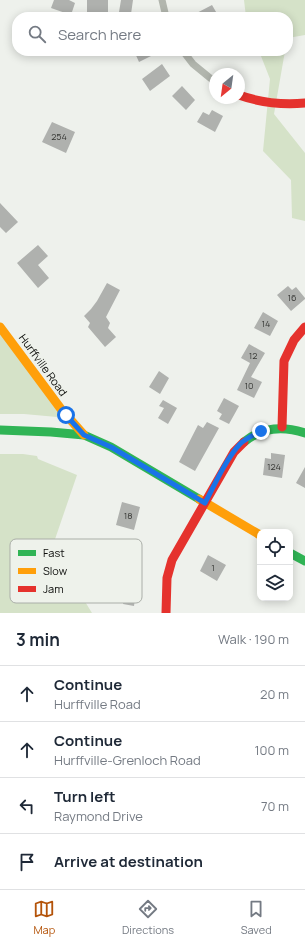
<!DOCTYPE html>
<html lang="en">
<head>
<meta charset="utf-8">
<style>
  body { margin:0; font-family:Manrope,sans-serif; background:#f2f2f3; color:#1f2937 }
  .controls { position:absolute; right:12px; bottom:12px; display:grid; overflow:hidden; border-radius:8px; box-shadow:0 2px 10px #0003 }
  .controls button { width:36px; height:36px; display:grid; place-items:center; padding:0; border:0; border-bottom:1px solid #e0e1e3; background:#fff; color:#1f2937; font:20px sans-serif }
  .compass { position:absolute; left:209px; top:68px; width:36px; height:36px; border-radius:50%; background:#fff; box-shadow:0 2px 10px #0003; rotate:209deg }
  .stop { position:absolute; width:12px; height:12px; margin:-9px; border:3px solid #1a73e8; border-radius:50%; background:#fff }
  .stop.end { background:#1a73e8; border-color:#fff; box-shadow:0 1px 4px #0008 }
  .list { margin:0; padding:0; list-style:none }
  h2 { display:flex; justify-content:space-between; align-items:center; height:52px; margin:0; padding:0 16px; font-size:17px }
  h2 small { font-size:13px; font-weight:400; color:#747a83 }
  .list li { display:grid; grid-template-columns:26px 1fr auto; gap:12px; align-items:center; box-sizing:border-box; height:56px; padding:0 16px; border-top:1px solid #e0e1e3 }
  .list b { display:block; font-size:15px; white-space:nowrap }
  .list p { margin:0; font-size:13px; white-space:nowrap; color:#747a83 }
  .list em { font-size:13px; font-style:normal; color:#747a83 }
  .icon { flex:none; width:22px; height:22px; fill:none; stroke:currentColor; stroke-width:2; stroke-linecap:round; stroke-linejoin:round }
  .map { position:relative; flex:none; width:305px; height:613px; overflow:hidden }
  .search { position:absolute; background:#fff; box-shadow:0 2px 10px #0003; left:12px; right:12px; top:12px; height:44px; display:flex; align-items:center; gap:10px; box-sizing:border-box; padding:0 14px; border-radius:16px; color:#747a83; font-size:15px }
  .sheet { height:276px; background:#fff }
  nav { display:flex; justify-content:space-around; align-items:center; box-sizing:border-box; height:56px; border-top:1px solid #e0e1e3; background:#fff; font-size:11px; color:#747a83 }
  nav a { display:grid; justify-items:center; gap:2px }
  nav .on { color:#b45309 }
  .map>svg:first-child { display:block }
  .green { fill:#d5e2c8 }
  .building { fill:#afb1ae }
  .lines { fill:none; stroke-linecap:round; stroke-linejoin:round }
  .street { stroke:#b2b6ae; stroke-width:7 }
  .fast { stroke:#30b455; stroke-width:9 }
  .slow { stroke:#ff9f0a; stroke-width:9 }
  .jam { stroke:#e5322d; stroke-width:9 }
  .route { stroke:#1a73e8; stroke-width:5 }
  .labels { text-anchor:middle; stroke-width:4; stroke-linejoin:round; paint-order:stroke }
  .number-label { font-size:9px; fill:#363734 }
  .street-label { font-size:11px; fill:#0d0e0c; stroke:#eef2eb }
  .key { fill:#eef2eb; stroke:#aaaea8; stroke-width:1 }
  .key-label { font-size:11px; fill:#0d0e0c }
</style>
</head>
<body>
<div class="map">
<svg width="305" height="613" viewBox="0 0 305 613">
  <rect width="100%" height="100%" fill="#eef1ec"/>
  <path class="green" d="M244,0H305V35L288,38V17H246Z
    M259,51H285L274,114L305,153V221L292,218L291,180L263,151L270,79Z
    M0,325L68,418L24,414H0Z
    M0,454H23L37,456L38,459L77,475L52,548L92,613H0Z"/>
  <path class="building" d="M54,0H69L75,3L71,15L51,8Z
    M87,0H108V14L87,15Z
    M121,0H133L131,14L119,12Z
    M212,5L219,17H189Z
    M134,51H161L139,62Z
    M162,64L170,76L150,91L142,79Z
    M182,86L195,100L186,110L172,96Z
    M212,110L223,116L215,132L197,122L203,112L209,115Z
    M52,122L75,132L66,153L42,142Z
    M0,203L18,222L6,233L0,227Z
    M38,245L48,256L38,265L49,278L38,288L17,263Z
    M107,283L120,290L106,317L110,323L108,328L116,337L105,347L88,327L90,323L84,316L91,309L97,301Z
    M288,286L292,290L296,287L305,298V299L291,311L277,295Z
    M263,312L278,321L270,336L254,328Z
    M249,344L265,353L251,377L262,382L254,398L237,390L250,363L241,358Z
    M159,371L169,378L160,394L149,387Z
    M224,398L239,406L229,424L219,419L222,414L217,411Z
    M163,400L177,408L168,424L158,418L164,408L159,406Z
    M207,422L219,428L195,471L179,462L198,425L203,428Z
    M271,453L285,455L282,478L263,475L265,458L271,459Z
    M305,467V488L296,483Z
    M122,502L140,507L134,530L116,525Z
    M208,555L226,565L217,581L200,571Z
    M119,581L137,584L134,606L123,604L124,598L116,597Z"/>
  <g class="lines">
    <path class="street" d="M162,0L166,17
      M183,51L193,64L215,82"/>
    <path class="fast" d="M0,430L51,432L84,435L111,447L199,499
      M244,442C262,427 283,426 305,433
      M290,553L305,561"/>
    <path class="slow" d="M0,327L61,409L84,435
      M199,499L260,535"/>
    <path class="jam" d="M239,95C261,103 282,105 305,103
      M282,427L284,361L294,340L305,327
      M166,613L167,578L172,560L234,452L244,442"/>
  </g>
  <g class="lines">
    <path class="route" d="M66,415L84,435L111,447L205,503C215,484 226,459 240,444C246,438 254,435 261,431"/>
  </g>
  <g class="labels">
    <g class="number-label">
      <text x="59" y="140">254</text>
      <text x="292" y="301">16</text>
      <text x="266" y="327">14</text>
      <text x="253" y="359">12</text>
      <text x="249" y="389">10</text>
      <text x="274" y="470">124</text>
      <text x="128" y="519">18</text>
      <text x="213" y="571">1</text>
    </g>
    <g class="street-label">
      <text transform="translate(43 365) rotate(54)" y="4">Hurffville Road</text>
    </g>
  </g>
  <rect x="10" y="539" width="132" height="64" rx="6" class="key"/>
  <rect x="18" y="550" width="18" height="6" fill="#30b455"/>
  <rect x="18" y="568" width="18" height="6" fill="#ff9f0a"/>
  <rect x="18" y="586" width="18" height="6" fill="#e5322d"/>
  <g class="key-label">
    <text x="43" y="557">Fast</text>
    <text x="43" y="575">Slow</text>
    <text x="43" y="593">Jam</text>
  </g>
</svg>
<div class="controls">
<button><svg class="icon" aria-label="locate" viewBox="0 0 24 24"><circle cx="12" cy="12" r="6"/><path d="M12 2v4M12 18v4M2 12h4M18 12h4"/></svg></button>
<button><svg class="icon" aria-label="layers" viewBox="0 0 24 24"><path d="M12 4l9 5-9 5-9-5zM3 14l9 5 9-5"/></svg></button>
</div>
<svg class="compass" viewBox="-18 -18 36 36"><path d="M0-13l5 13h-10z" fill="#e53935"/><path d="M0 13l5-13h-10z" fill="#747a83"/></svg>
<div class="stop" style="left:66px;top:415px"></div>
<div class="stop end" style="left:261px;top:431px"></div>
<div class="search"><svg class="icon" aria-label="search" viewBox="0 0 24 24"><circle cx="10" cy="10" r="6"/><path d="M15 15l6 6"/></svg>Search here</div>
</div>
<section class="sheet">
<h2>3 min<small>Walk · 190 m</small></h2>
<ul class="list">
<li><svg class="icon" aria-label="ahead" viewBox="0 0 24 24"><path d="M12 20V5M6 11l6-6 6 6"/></svg><div><b>Continue</b><p>Hurffville Road</p></div><em>20 m</em></li>
<li><svg class="icon" aria-label="ahead" viewBox="0 0 24 24"><path d="M12 20V5M6 11l6-6 6 6"/></svg><div><b>Continue</b><p>Hurffville-Grenloch Road</p></div><em>100 m</em></li>
<li><svg class="icon" aria-label="left" viewBox="0 0 24 24"><path d="M17 20v-9H6M10 6l-5 5 5 5"/></svg><div><b>Turn left</b><p>Raymond Drive</p></div><em>70 m</em></li>
<li><svg class="icon" aria-label="arrive" viewBox="0 0 24 24"><path d="M6 21V4h12l-3 4 3 4H6"/></svg><div><b>Arrive at destination</b></div></li>
</ul>
</section>
<nav>
<a class="on"><svg class="icon" aria-label="map" viewBox="0 0 24 24"><path d="M3 6l6-2 6 2 6-2v14l-6 2-6-2-6 2zM9 4v14M15 6v14"/></svg>Map</a>
<a><svg class="icon" aria-label="directions" viewBox="0 0 24 24"><path d="M12 3l9 9-9 9-9-9zM9 14v-3h6M13 9l2 2-2 2"/></svg>Directions</a>
<a><svg class="icon" aria-label="saved" viewBox="0 0 24 24"><path d="M7 4h10v16l-5-4-5 4z"/></svg>Saved</a>
</nav>
</body>
</html>
